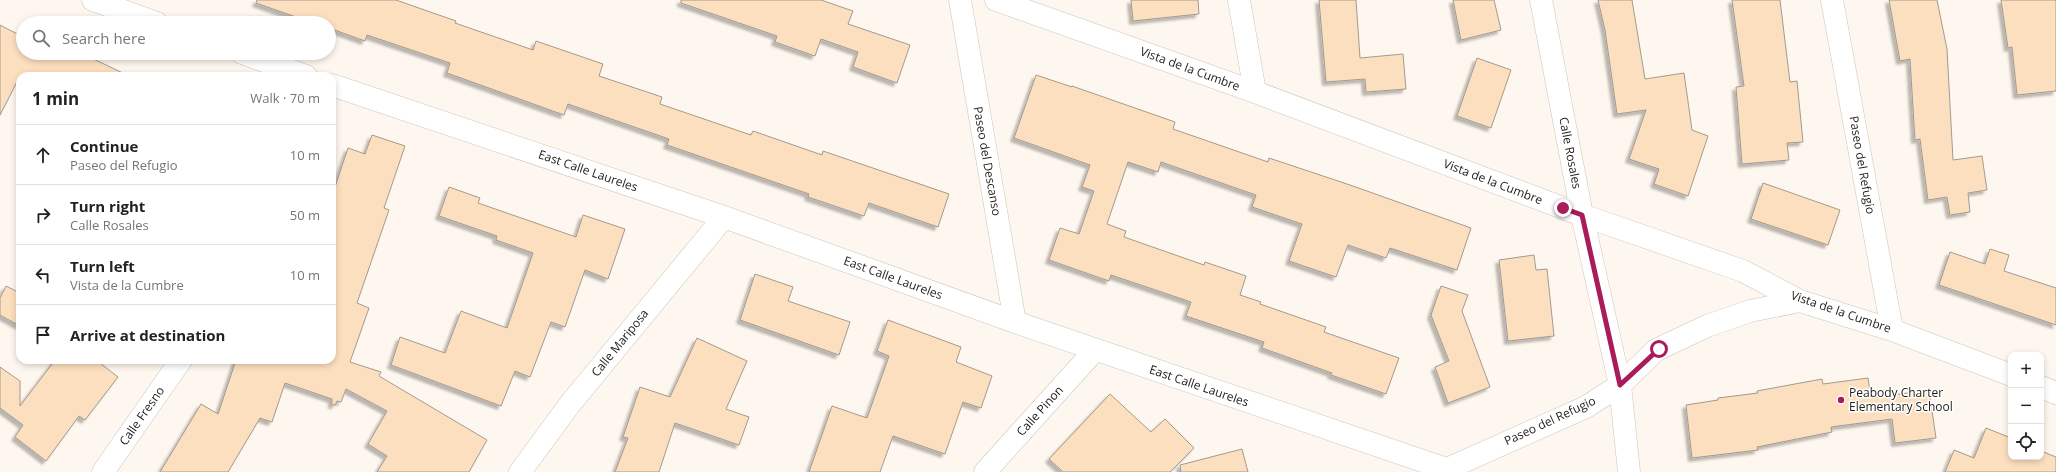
<!DOCTYPE html>
<html lang="en">
<head>
<meta charset="utf-8">
<style>
  body { margin:0; font-family:"Open Sans",sans-serif; background:#f2f2f2; color:#222 }
  .controls { position:absolute; right:12px; bottom:12px; display:grid; overflow:hidden; border-radius:8px; box-shadow:0 2px 6px #0003 }
  .controls button { width:36px; height:36px; display:grid; place-items:center; padding:0; border:0; border-bottom:1px solid #e0e0e0; background:#fff; color:#222; font:20px sans-serif }
  .stop { position:absolute; width:12px; height:12px; margin:-9px; border:3px solid #a91b5a; border-radius:50%; background:#fff }
  .stop.end { background:#a91b5a; border-color:#fff; box-shadow:0 1px 4px #0008 }
  .list { margin:0; padding:0; list-style:none }
  h2 { display:flex; justify-content:space-between; align-items:center; height:52px; margin:0; padding:0 16px; font-size:17px }
  h2 small { font-size:13px; font-weight:400; color:#767676 }
  .list li { display:grid; grid-template-columns:26px 1fr auto; gap:12px; align-items:center; box-sizing:border-box; height:60px; padding:0 16px; border-top:1px solid #e0e0e0 }
  .list b { display:block; font-size:15px; white-space:nowrap }
  .list p { margin:0; font-size:13px; white-space:nowrap; color:#767676 }
  .list em { font-size:13px; font-style:normal; color:#767676 }
  .icon { flex:none; width:22px; height:22px; fill:none; stroke:currentColor; stroke-width:2; stroke-linecap:round; stroke-linejoin:round }
  .map { position:relative; flex:none; width:2056px; height:472px; overflow:hidden }
  .search { position:absolute; background:#fff; box-shadow:0 2px 6px #0003; left:16px; top:16px; width:320px; height:44px; display:flex; align-items:center; gap:10px; box-sizing:border-box; padding:0 14px; border-radius:22px; color:#767676; font-size:15px }
  .panel { position:absolute; background:#fff; box-shadow:0 2px 6px #0003; left:16px; top:72px; width:320px; height:292px; border-radius:12px }
  .map>svg:first-child { display:block }
  .building { fill:#fcdfbe; stroke:#a29a91; filter:url(#shadow) }
  .lines { fill:none; stroke-linecap:round; stroke-linejoin:round }
  .minor-casing { stroke:#ccc5bb; stroke-width:23 }
  .minor { stroke:#fff; stroke-width:22 }
  .route { stroke:#a91b5a; stroke-width:5 }
  .poi-dot { fill:#a91b5a; stroke:#fff; stroke-width:1.5 }
  .labels { text-anchor:middle; stroke-width:3; stroke-linejoin:round; paint-order:stroke }
  .street-label { font-size:12px; fill:#201d19; stroke:#fff }
  .poi-label { font-size:12px; fill:#201d19; stroke:#fff; text-anchor:start }
</style>
</head>
<body>
<div class="map">
<svg width="2056" height="472" viewBox="0 0 2056 472">
  <defs>
    <filter id="shadow"><feDropShadow dx="-3.5" dy="3.5" stdDeviation="1" flood-color="#0004"/></filter>
  </defs>
  <rect width="100%" height="100%" fill="#fef7ef"/>
  <path class="building" d="M257,0H396L456,21L455,23L533,50L536,41L603,64L599,76L662,97L660,104L751,135L753,131L822,155L823,151L949,194L938,227L869,203L864,216L808,197L809,194L667,145L669,139L568,104L564,115L447,73L450,63L367,35L365,41L329,28V23H313L256,3Z
    M681,0H821L853,11L848,24L910,45L897,83L853,67L858,52L821,39L815,56L775,42L777,36L681,3Z
    M1131,0H1198L1199,14L1133,21Z
    M1319,0H1356L1360,58L1403,54L1406,89L1366,92L1365,79L1326,82Z
    M1453,0H1494L1501,30L1461,40Z
    M1598,0H1632L1645,79L1684,73L1692,130L1708,136L1688,196L1654,184L1659,169L1629,159L1646,110L1617,114L1605,30Z
    M1732,0H1780L1790,82L1797,81L1803,142L1787,143L1789,160L1742,164L1736,87L1744,86Z
    M1889,0H1937L1947,49L1953,160L1982,156L1987,190L1968,193L1970,212L1950,215L1947,197L1928,200L1920,139L1915,140L1910,59L1900,61Z
    M2001,0H2056V91L2017,95L2012,47L2008,48Z
    M0,25L23,37V53H81L129,76H20L0,115Z
    M1477,58L1511,70L1491,128L1457,116Z
    M1036,75L1072,87V86L1175,122L1173,129L1268,162L1269,158L1350,185L1471,228L1457,270L1390,248L1386,258L1348,245L1336,277L1289,261L1302,224L1252,207L1256,195L1161,162L1158,172L1128,162L1107,224L1126,231L1124,237L1204,265L1205,262L1246,276L1240,295L1261,302L1260,304L1326,327L1324,332L1399,358L1386,394L1331,375L1332,373L1262,348L1264,342L1186,316L1191,302L1111,275L1109,281L1049,260L1060,228L1079,234L1094,191L1082,187L1090,165L1014,138Z
    M372,135L405,146L384,208L389,210L357,303L369,308L350,362L381,372L379,376L487,440L469,472H377L387,456L368,444L387,411L346,389L341,402L337,401L335,405H332V399L285,383L272,422L260,418L228,472H160L201,404L218,414L236,360H332V196L348,148L365,154Z
    M1763,183L1840,210L1828,245L1751,219Z
    M449,187L480,198L478,203L576,237L583,215L625,229L608,279L585,270L565,327L551,322L530,377L515,371L501,406L391,365L400,337L445,353L461,311L507,328L533,253L496,240L497,236L439,216Z
    M1990,249L2009,255L2004,271L2056,288V325L1939,285L1950,252L1985,264Z
    M1534,255L1536,270L1547,269L1554,336L1508,341L1499,260Z
    M755,274L793,287L788,301L850,322L839,355L740,320Z
    M6,286L20,293V326L0,315V298Z
    M1441,286L1468,295L1462,311L1490,387L1448,403L1435,367L1449,361L1431,315Z
    M888,320L961,347L956,362L992,376L981,408L963,402L945,454L893,436L880,472H809L832,406L867,418L889,356L877,351Z
    M697,338L747,361L726,409L749,417L739,445L675,423L659,472H615L628,438L623,437L640,387L670,397Z
    M55,360H96L118,377L85,420L79,416L46,461L15,437L23,425L0,408V367L20,381V406Z
    M1868,378L1871,398L1929,390L1936,438L1895,443L1892,419L1831,427L1832,432L1757,447L1758,450L1692,458L1686,405L1718,400V398L1758,393L1757,391L1822,379L1823,384Z
    M1110,394L1151,432L1165,419L1194,448L1170,472H1063L1049,459Z
    M1986,428L2011,438V457H2041V451L2056,457V472H1945L1954,450L1974,458Z
    M1242,449L1248,472H1181L1180,465Z"/>
  <g class="lines">
    <g class="minor-casing">
      <path id="minor" d="M93,0L157,23
        M960,0L1015,322
        M996,0L1255,92L1582,215L1743,271L1800,301L1892,330L2011,375
        M1239,0L1255,92
        M1541,0L1582,215L1620,385L1629,472
        M1832,0L1892,330
        M242,53L306,76
        M332,85L724,217L1015,322L1455,472
        M2041,387L2056,393
        M1447,469L1586,407L1620,385L1656,350L1707,326L1750,311L1800,301
        M103,472L181,360
        M520,472L570,404L724,217
        M985,472L1095,350"/>
    </g>
    <use href="#minor" class="minor"/>
  </g>
  <g class="lines">
    <path class="route" d="M1563,208L1582,215L1620,385L1659,349"/>
  </g>
  <circle class="poi-dot" cx="1841" cy="400" r="4"/>
  <g class="labels">
    <g class="street-label">
      <text transform="translate(1190 69) rotate(20)" y="4">Vista de la Cumbre</text>
      <text transform="translate(1570 153) rotate(79)" y="4">Calle Rosales</text>
      <text transform="translate(987 161) rotate(80)" y="4">Paseo del Descanso</text>
      <text transform="translate(1862 165) rotate(80)" y="4">Paseo del Refugio</text>
      <text transform="translate(588 171) rotate(19)" y="4">East Calle Laureles</text>
      <text transform="translate(1493 182) rotate(21)" y="4">Vista de la Cumbre</text>
      <text transform="translate(893 278) rotate(20)" y="4">East Calle Laureles</text>
      <text transform="translate(1841 312) rotate(19)" y="4">Vista de la Cumbre</text>
      <text transform="translate(620 343) rotate(-51)" y="4">Calle Mariposa</text>
      <text transform="translate(1199 386) rotate(19)" y="4">East Calle Laureles</text>
      <text transform="translate(1040 411) rotate(-48)" y="4">Calle Pinon</text>
      <text transform="translate(142 416) rotate(-55)" y="4">Calle Fresno</text>
      <text transform="translate(1550 421) rotate(-25)" y="4">Paseo del Refugio</text>
    </g>
    <g class="poi-label">
      <text x="1849" y="397">Peabody Charter<tspan x="1849" dy="14">Elementary School</tspan></text>
    </g>
  </g>
</svg>
<div class="controls">
<button>+</button>
<button>−</button>
<button><svg class="icon" aria-label="locate" viewBox="0 0 24 24"><circle cx="12" cy="12" r="6"/><path d="M12 2v4M12 18v4M2 12h4M18 12h4"/></svg></button>
</div>
<div class="stop" style="left:1659px;top:349px"></div>
<div class="stop end" style="left:1563px;top:208px"></div>
<div class="search"><svg class="icon" aria-label="search" viewBox="0 0 24 24"><circle cx="10" cy="10" r="6"/><path d="M15 15l6 6"/></svg>Search here</div>
<section class="panel">
<h2>1 min<small>Walk · 70 m</small></h2>
<ul class="list">
<li><svg class="icon" aria-label="ahead" viewBox="0 0 24 24"><path d="M12 20V5M6 11l6-6 6 6"/></svg><div><b>Continue</b><p>Paseo del Refugio</p></div><em>10 m</em></li>
<li><svg class="icon" aria-label="right" viewBox="0 0 24 24"><path d="M7 20v-9h11M14 6l5 5-5 5"/></svg><div><b>Turn right</b><p>Calle Rosales</p></div><em>50 m</em></li>
<li><svg class="icon" aria-label="left" viewBox="0 0 24 24"><path d="M17 20v-9H6M10 6l-5 5 5 5"/></svg><div><b>Turn left</b><p>Vista de la Cumbre</p></div><em>10 m</em></li>
<li><svg class="icon" aria-label="arrive" viewBox="0 0 24 24"><path d="M6 21V4h12l-3 4 3 4H6"/></svg><div><b>Arrive at destination</b></div></li>
</ul>
</section>
</div>
</body>
</html>
